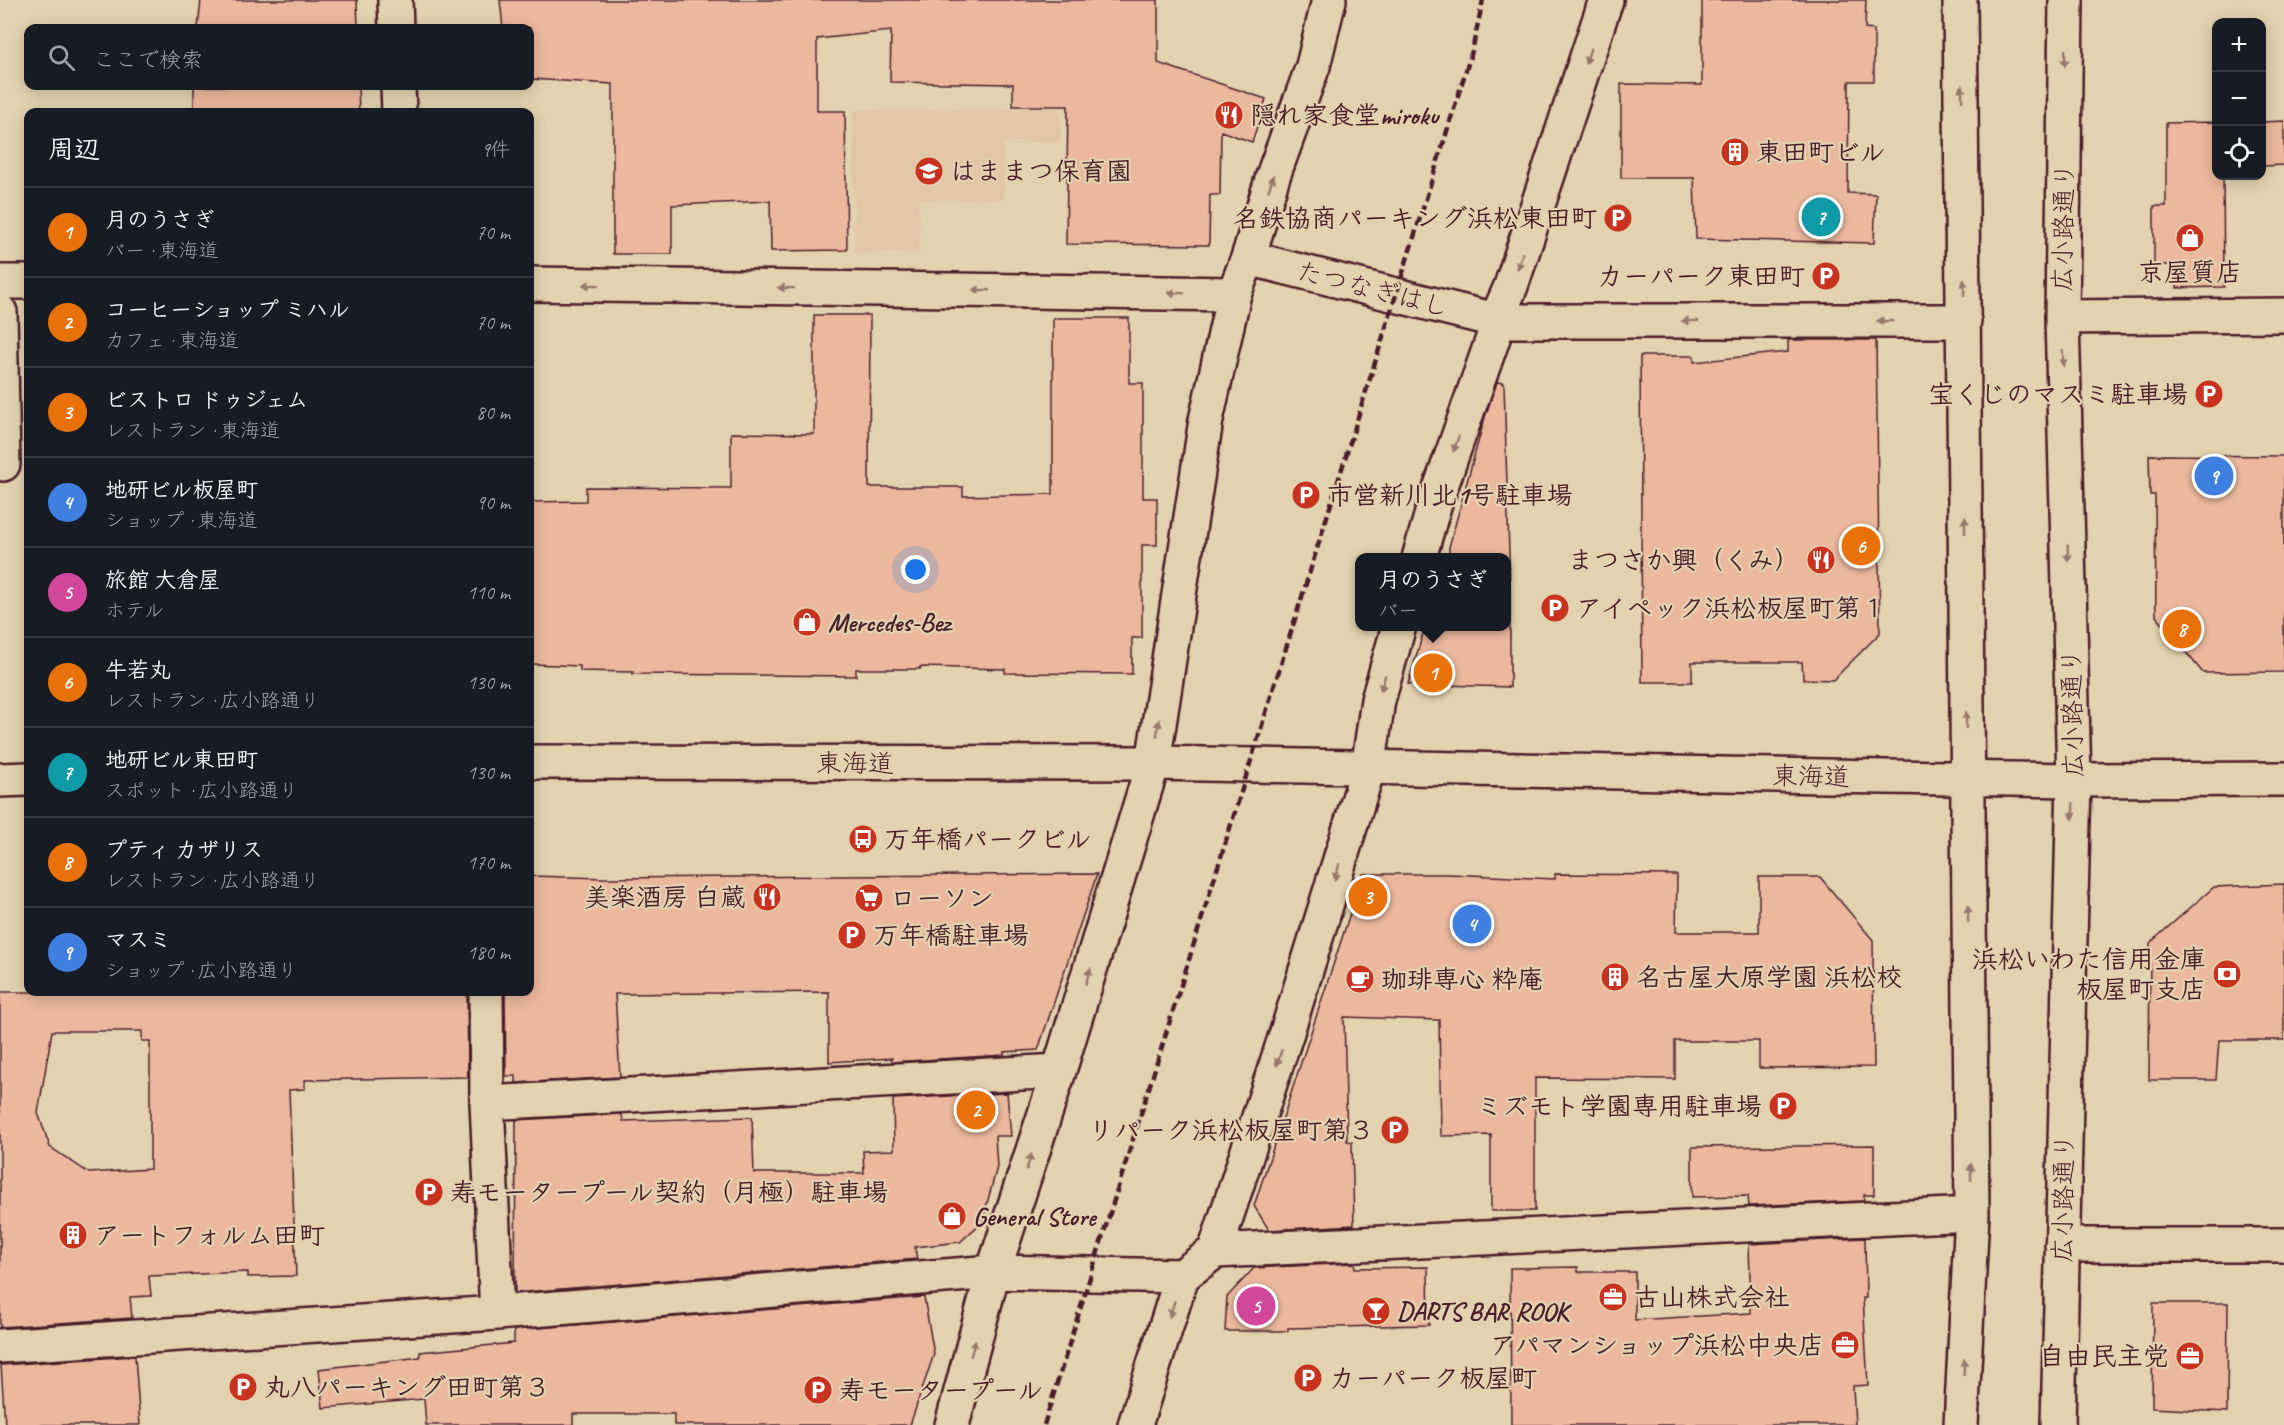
<!DOCTYPE html>
<html lang="ja">
<head>
<meta charset="utf-8">
<style>
  body { margin:0; font-family:Caveat,"Klee One",sans-serif; background:#242831; color:#f1f3f6 }
  .controls { position:absolute; right:18px; top:18px; display:grid; overflow:hidden; border-radius:12px; box-shadow:0 3px 15px #0003 }
  .controls button { width:54px; height:54px; display:grid; place-items:center; padding:0; border:0; border-bottom:2px solid #363941; background:#171b24; color:#f1f3f6; font:30px sans-serif }
  .you { position:absolute; left:916px; top:570px; width:21px; height:21px; margin:-15px; border:4px solid #fff; border-radius:50%; background:#1a73e8; box-shadow:0 0 0 9px #1a73e833 }
  .badge { display:grid; place-items:center; width:39px; height:39px; border-radius:50%; background:#c8321e; color:#fff; font-size:20px; font-weight:700 }
  .pin { position:absolute; translate:-50% -50%; border:3px solid #fff; box-shadow:0 2px 6px #0006 }
  .popup { position:absolute; left:1355px; top:553px; width:156px; height:78px; box-sizing:border-box; display:grid; place-content:center; border-radius:12px; background:#171b24; filter:drop-shadow(0 2px 4px #0005); font-size:20px; white-space:nowrap; color:#9ea1a6 }
  .popup b { font-size:22px; color:#f1f3f6 }
  .popup::after { content:''; position:absolute; left:50%; top:100%; margin-left:-12px; border:12px solid transparent; border-top-color:#171b24 }
  .list { margin:0; padding:0; list-style:none }
  h2 { display:flex; justify-content:space-between; align-items:center; height:78px; margin:0; padding:0 24px; font-size:26px }
  h2 small { font-size:20px; font-weight:400; color:#9ea1a6 }
  .list li { display:grid; grid-template-columns:39px 1fr auto; gap:18px; align-items:center; box-sizing:border-box; height:90px; padding:0 24px; border-top:2px solid #363941 }
  .list b { display:block; font-size:22px; white-space:nowrap }
  .list p { margin:0; font-size:20px; white-space:nowrap; color:#9ea1a6 }
  .list em { font-size:20px; font-style:normal; color:#9ea1a6 }
  .icon { flex:none; width:33px; height:33px; fill:none; stroke:currentColor; stroke-width:2; stroke-linecap:round; stroke-linejoin:round }
  .map { position:relative; flex:none; width:2284px; height:1425px; overflow:hidden }
  .search { position:absolute; background:#171b24; box-shadow:0 3px 15px #0003; left:24px; top:24px; width:510px; height:66px; display:flex; align-items:center; gap:15px; box-sizing:border-box; padding:0 21px; border-radius:12px; color:#9ea1a6; font-size:22px }
  .panel { position:absolute; background:#171b24; box-shadow:0 3px 15px #0003; left:24px; top:108px; width:510px; height:888px; border-radius:12px }
  .map>svg:first-child { display:block }
  .built { fill:#e2c7a7 }
  .building { fill:#ebb89d; stroke:#4a1f2b; stroke-width:1.5; fill-rule:evenodd }
  .lines { fill:none; stroke-linecap:round; stroke-linejoin:round }
  .minor-casing { stroke:#4a1f2b; stroke-width:38 }
  .highway-casing { stroke:#4a1f2b; stroke-width:38 }
  .minor { stroke:#e3d2af; stroke-width:33 }
  .highway { stroke:#e3d2af; stroke-width:33 }
  .rail { stroke:#4a1f2b; stroke-width:4.5; stroke-dasharray:9 4.5; stroke-linecap:butt }
  .oneway { fill:#96786d }
  .labels { text-anchor:middle; stroke-width:4.5; stroke-linejoin:round; paint-order:stroke }
  .poi-label { font-size:26px; font-weight:bold; fill:#4a1f2b; stroke:#e3d2af; text-anchor:start }
  .street-label { font-size:26px; fill:#4a1f2b; stroke:#e3d2af }
</style>
</head>
<body>
<div class="map">
<svg width="2284" height="1425" viewBox="0 0 2284 1425">
  <rect width="100%" height="100%" fill="#e3d2af"/>
  <filter id="ink" filterUnits="userSpaceOnUse"><feTurbulence type="fractalNoise" baseFrequency=".0167" numOctaves="2"/><feDisplacementMap in="SourceGraphic" scale="12" xChannelSelector="R" yChannelSelector="G"/><feConvolveMatrix kernelMatrix="1 2 1 2 8 2 1 2 1" color-interpolation-filters="sRGB"/></filter>
  <g filter="url(#ink)">
    <path class="built" d="M1060,108L1061,142H1004V200H919L920,253H854L853,110Z"/>
    <path class="building" d="M201,0H357L358,28H198Z
      M500,0H1158V63L1266,99L1252,142L1221,131L1220,195H1210L1209,245L1066,244L1068,106H1013V84L890,82L891,31L817,39V111H845L847,250L771,251L770,201L672,205V254H613V84L530,79V28H503Z
      M1702,0H1866L1865,29L1874,30V81H1849L1848,193L1876,194L1874,243L1696,239L1694,178H1621V84L1702,85Z
      M194,86H358L359,112H194Z
      M2284,121V165L2262,166V122Z
      M2217,122V176H2223L2224,287L2177,288V265H2154V206H2166V123Z
      M814,315H870L869,487H963V496L1053,494V318H1129V383H1143V498H1157V545H1142V638H1132V674L1005,673V669L920,667V669H856V676L633,674V672L580,671V666L532,664L530,502L586,501V487L731,488V433L814,434Z
      M1788,340H1876L1880,633L1833,680L1803,679L1802,662H1692V682H1642L1640,356H1694V362L1788,352Z
      M1497,382L1504,383L1510,588V687L1408,684L1425,627H1506V558H1449V547L1485,417Z
      M2149,455L2284,456V672L2203,673L2156,616L2155,495H2150Z
      M1097,874L1038,1050L1004,1052V1055L892,1062V1058L829,1062V992L615,994L620,1077L516,1083V1076H506L505,992H530V876L604,878Z
      M1363,874H1449L1555,879V874L1677,875L1676,932H1759V877H1820L1873,940L1874,1067L1759,1068V1041H1675V1079L1535,1078V1211H1491V1135L1441,1136L1439,1020L1344,1017L1347,1141L1352,1142L1354,1225L1269,1230L1254,1206Z
      M2284,884V1040H2219L2216,1080H2149L2150,943L2214,887Z
      M0,992H467L468,1077L305,1080V1089L289,1090L296,1276L248,1277V1272L149,1276L151,1296L130,1297L132,1318L0,1327ZM52,1031H142V1041H150V1169L89,1173L50,1147L38,1113Z
      M1007,1093L1011,1136H995L997,1167L982,1222L960,1242L915,1247L917,1259L515,1293L516,1120L622,1114L623,1121L752,1117L754,1173H864L863,1151L894,1150L893,1099Z
      M1874,1145V1195H1864V1201L1749,1206L1748,1196L1692,1197V1147Z
      M1865,1238L1866,1298H1863L1868,1385L1853,1386L1855,1425H1511L1510,1268L1578,1267V1272H1635V1320L1751,1313L1749,1244Z
      M1354,1263L1355,1268L1428,1267L1429,1325L1288,1328V1331H1225L1227,1297L1254,1268Z
      M924,1297L934,1354L910,1425H674V1414H573V1425H426L424,1399L323,1408L319,1369L420,1357V1352L514,1343V1330Z
      M2153,1303H2228L2227,1412L2152,1408Z
      M135,1356L140,1425H5L1,1365Z"/>
    <g class="lines">
      <g class="minor-casing">
        <path id="minor" d="M395,0L396,28
          M1960,0L1972,1214L1961,1425
          M398,86L399,112
          M1248,258L1499,321H1964
          M0,282H28
          M530,284L1234,294
          M0,312L3,464
          M2062,317L2284,315
          M1419,558L1434,506L1499,321L1501,309L1511,286L1606,0
          M486,992L487,1103L497,1313
          M487,1103L1059,1071
          M2062,1245H2284
          M1215,1251L1972,1214
          M0,1346L497,1313L993,1272L1182,1276
          M952,1425L993,1272L1059,1071L1153,763L1206,420L1234,294L1248,258L1273,176L1313,66L1329,0
          M1135,1425L1182,1276L1215,1251L1287,1032L1368,769L1378,700L1399,626
          M2058,1425L2074,780L2062,317L2066,0"/>
      </g>
      <g class="highway-casing">
        <path id="highway" d="M530,762L1153,763L1825,776L2074,780L2284,779
          M0,780L28,779"/>
      </g>
      <use href="#minor" class="minor"/>
      <use href="#highway" class="highway"/>
      <path class="rail" d="M1044,1425L1472,51L1483,0"/>
    </g>
    <defs><path id="oneway-solid" d="M-6-.8H1V-3.2L6.5 0L1 3.2V.8H-6Z" transform="scale(1.5)"/></defs>
    <g class="oneway">
      <use href="#oneway-solid" transform="translate(1588 56) rotate(108)"/>
      <use href="#oneway-solid" transform="translate(2065 58) rotate(91)"/>
      <use href="#oneway-solid" transform="translate(1962 93) rotate(-91)"/>
      <use href="#oneway-solid" transform="translate(1271 183) rotate(-72)"/>
      <use href="#oneway-solid" transform="translate(1520 261) rotate(108)"/>
      <use href="#oneway-solid" transform="translate(591 285) rotate(-179)"/>
      <use href="#oneway-solid" transform="translate(786 288) rotate(-179)"/>
      <use href="#oneway-solid" transform="translate(1964 288) rotate(-91)"/>
      <use href="#oneway-solid" transform="translate(981 290) rotate(-179)"/>
      <use href="#oneway-solid" transform="translate(1176 293) rotate(-179)"/>
      <use href="#oneway-solid" transform="translate(1690 321) rotate(180)"/>
      <use href="#oneway-solid" transform="translate(1885 321) rotate(180)"/>
      <use href="#oneway-solid" transform="translate(2063 358) rotate(88)"/>
      <use href="#oneway-solid" transform="translate(1456 444) rotate(109)"/>
      <use href="#oneway-solid" transform="translate(1965 525) rotate(-90)"/>
      <use href="#oneway-solid" transform="translate(2068 553) rotate(88)"/>
      <use href="#oneway-solid" transform="translate(1383 683) rotate(106)"/>
      <use href="#oneway-solid" transform="translate(1966 720) rotate(-90)"/>
      <use href="#oneway-solid" transform="translate(1158 728) rotate(-82)"/>
      <use href="#oneway-solid" transform="translate(2073 811) rotate(92)"/>
      <use href="#oneway-solid" transform="translate(1337 872) rotate(107)"/>
      <use href="#oneway-solid" transform="translate(1968 914) rotate(-91)"/>
      <use href="#oneway-solid" transform="translate(1088 976) rotate(-73)"/>
      <use href="#oneway-solid" transform="translate(1279 1058) rotate(108)"/>
      <use href="#oneway-solid" transform="translate(1029 1162) rotate(-72)"/>
      <use href="#oneway-solid" transform="translate(1971 1172) rotate(-91)"/>
      <use href="#oneway-solid" transform="translate(1172 1309) rotate(108)"/>
      <use href="#oneway-solid" transform="translate(973 1348) rotate(-75)"/>
      <use href="#oneway-solid" transform="translate(1964 1367) rotate(-87)"/>
    </g>
  </g>
  <defs>
    <g id="restaurant-disc" transform="scale(1.5)"><circle r="9.5" fill="#c8321e" stroke="#e3d2af"/><path d="M-5-6h1v4h1v-4h1v4h1v-4h1v5L-1.5 .5V6h-2V.5L-5-1ZM5-6V6H3V1.5H1.5Q1.5-4 5-6Z" fill="#fff"/></g>
    <g id="building-disc" transform="scale(1.5)"><circle r="9.5" fill="#c8321e" stroke="#e3d2af"/><path d="M-4-6H4V6H1V3H-1V6H-4ZM-2.5-4.3h1.7v1.8h-1.7ZM.8-4.3h1.7v1.8H.8ZM-2.5-1h1.7V.8h-1.7ZM.8-1h1.7V.8H.8Z" fill="#fff"/></g>
    <g id="school-disc" transform="scale(1.5)"><circle r="9.5" fill="#c8321e" stroke="#e3d2af"/><path d="M0-5L7-2L0 1L-7-2ZM-4 1L0 2.5L4 1V4Q0 6-4 4Z" fill="#fff"/></g>
    <g id="parking-disc" transform="scale(1.5)"><circle r="9.5" fill="#c8321e" stroke="#e3d2af"/><path d="M-3.5-5.5H1a3.5 3.5 0 0 1 0 7H-1V5.5H-3.5ZM-1-3.4V-.6H.8a1.4 1.4 0 0 0 0-2.8Z" fill="#fff"/></g>
    <g id="shop-disc" transform="scale(1.5)"><circle r="9.5" fill="#c8321e" stroke="#e3d2af"/><path d="M-5-2.5h2.3a2.7 3.5 0 0 1 5.4 0H5L5.5 6h-11ZM-1.5-2.5h3a1.5 2.3 0 0 0-3 0Z" fill="#fff"/></g>
    <g id="bus-disc" transform="scale(1.5)"><circle r="9.5" fill="#c8321e" stroke="#e3d2af"/><path d="M-5-6H5V4H4V6H2V4H-2V6H-4V4H-5ZM-3.5-4V0h7V-4ZM-3.5 1.2v1.5H-2V1.2ZM2 1.2v1.5H3.5V1.2Z" fill="#fff"/></g>
    <g id="supermarket-disc" transform="scale(1.5)"><circle r="9.5" fill="#c8321e" stroke="#e3d2af"/><path d="M-6-5.5h2.5l.6 2H6L4.5 2H-2.5L-4.4-4H-6ZM-1.5 3.2a1.3 1.3 0 1 0 .1 0ZM3 3.2a1.3 1.3 0 1 0 .1 0Z" fill="#fff"/></g>
    <g id="bank-disc" transform="scale(1.5)"><circle r="9.5" fill="#c8321e" stroke="#e3d2af"/><path d="M-6-4H6V4H-6ZM0-2.3a2.3 2.3 0 1 0 0 4.6a2.3 2.3 0 1 0 0-4.6Z" fill="#fff"/></g>
    <g id="cafe-disc" transform="scale(1.5)"><circle r="9.5" fill="#c8321e" stroke="#e3d2af"/><path d="M-5.5-4.5H6V0H3Q3 3.5 0 3.5H-2.5Q-5.5 3.5-5.5 0ZM3-3.2v2h1.7v-2ZM-6 4.5H4V6H-6Z" fill="#fff"/></g>
    <g id="office-disc" transform="scale(1.5)"><circle r="9.5" fill="#c8321e" stroke="#e3d2af"/><path d="M-6-3h4V-5.5h4V-3h4V5H-6ZM-1-4.5V-3h2v-1.5ZM-6 0V1H6V0Z" fill="#fff"/></g>
    <g id="bar-disc" transform="scale(1.5)"><circle r="9.5" fill="#c8321e" stroke="#e3d2af"/><path d="M-6-5H6L.8 .8V4.5H3.5V6h-7V4.5H-.8V.8Z" fill="#fff"/></g>
  </defs>
  <g fill-rule="evenodd">
    <use href="#restaurant-disc" x="1229" y="115"/>
    <use href="#building-disc" x="1735" y="152"/>
    <use href="#school-disc" x="929" y="171"/>
    <use href="#parking-disc" x="1618" y="218"/>
    <use href="#shop-disc" x="2190" y="238"/>
    <use href="#parking-disc" x="1826" y="276"/>
    <use href="#parking-disc" x="2209" y="394"/>
    <use href="#parking-disc" x="1306" y="495"/>
    <use href="#restaurant-disc" x="1821" y="560"/>
    <use href="#parking-disc" x="1555" y="608"/>
    <use href="#shop-disc" x="807" y="622"/>
    <use href="#bus-disc" x="863" y="839"/>
    <use href="#restaurant-disc" x="767" y="897"/>
    <use href="#supermarket-disc" x="869" y="898"/>
    <use href="#parking-disc" x="852" y="935"/>
    <use href="#bank-disc" x="2227" y="974"/>
    <use href="#building-disc" x="1615" y="977"/>
    <use href="#cafe-disc" x="1360" y="979"/>
    <use href="#parking-disc" x="1783" y="1106"/>
    <use href="#parking-disc" x="1395" y="1130"/>
    <use href="#parking-disc" x="429" y="1192"/>
    <use href="#shop-disc" x="952" y="1216"/>
    <use href="#building-disc" x="73" y="1235"/>
    <use href="#office-disc" x="1613" y="1297"/>
    <use href="#bar-disc" x="1376" y="1311"/>
    <use href="#office-disc" x="1845" y="1345"/>
    <use href="#office-disc" x="2190" y="1356"/>
    <use href="#parking-disc" x="1308" y="1378"/>
    <use href="#parking-disc" x="243" y="1387"/>
    <use href="#parking-disc" x="818" y="1390"/>
  </g>
  <g class="labels">
    <g class="poi-label">
      <text x="1250" y="124">隠れ家食堂miroku</text>
      <text x="1756" y="161">東田町ビル</text>
      <text x="950" y="180">はままつ保育園</text>
      <text x="1597" y="227" text-anchor="end">名鉄協商パーキング浜松東田町</text>
      <text x="2190" y="281" text-anchor="middle">京屋質店</text>
      <text x="1805" y="285" text-anchor="end">カーパーク東田町</text>
      <text x="2188" y="403" text-anchor="end">宝くじのマスミ駐車場</text>
      <text x="1327" y="504">市営新川北1号駐車場</text>
      <text x="1800" y="569" text-anchor="end">まつさか興（くみ）</text>
      <text x="1576" y="617">アイペック浜松板屋町第１</text>
      <text x="828" y="631">Mercedes-Bez</text>
      <text x="884" y="848">万年橋パークビル</text>
      <text x="746" y="906" text-anchor="end">美楽酒房 白蔵</text>
      <text x="890" y="907">ローソン</text>
      <text x="873" y="944">万年橋駐車場</text>
      <text x="2206" y="968" text-anchor="end">浜松いわた信用金庫<tspan x="2206" dy="30">板屋町支店</tspan></text>
      <text x="1636" y="986">名古屋大原学園 浜松校</text>
      <text x="1381" y="988">珈琲専心 粋庵</text>
      <text x="1762" y="1115" text-anchor="end">ミズモト学園専用駐車場</text>
      <text x="1374" y="1139" text-anchor="end">リパーク浜松板屋町第３</text>
      <text x="450" y="1201">寿モータープール契約（月極）駐車場</text>
      <text x="973" y="1225">General Store</text>
      <text x="94" y="1244">アートフォルム田町</text>
      <text x="1634" y="1306">古山株式会社</text>
      <text x="1397" y="1320">DARTS BAR ROOK</text>
      <text x="1824" y="1354" text-anchor="end">アパマンショップ浜松中央店</text>
      <text x="2169" y="1365" text-anchor="end">自由民主党</text>
      <text x="1329" y="1387">カーパーク板屋町</text>
      <text x="264" y="1396">丸八パーキング田町第３</text>
      <text x="839" y="1399">寿モータープール</text>
    </g>
    <g class="street-label">
      <text transform="translate(2063 227) rotate(-89)" y="9">広小路通り</text>
      <text transform="translate(1373 289) rotate(14)" y="9">たつなぎはし</text>
      <text transform="translate(2072 713) rotate(-91)" y="9">広小路通り</text>
      <text x="855" y="772">東海道</text>
      <text transform="translate(1811 776) rotate(1)" y="9">東海道</text>
      <text transform="translate(2063 1198) rotate(-89)" y="9">広小路通り</text>
    </g>
  </g>
</svg>
<div class="controls">
<button>+</button>
<button>−</button>
<button><svg class="icon" aria-label="locate" viewBox="0 0 24 24"><circle cx="12" cy="12" r="6"/><path d="M12 2v4M12 18v4M2 12h4M18 12h4"/></svg></button>
</div>
<div class="you"></div>
<div class="pin badge" style="left:1433px;top:673px;background:#e8710a">1</div>
<div class="popup"><b>月のうさぎ</b>バー</div>
<div class="pin badge" style="left:976px;top:1110px;background:#e8710a">2</div>
<div class="pin badge" style="left:1368px;top:897px;background:#e8710a">3</div>
<div class="pin badge" style="left:1472px;top:924px;background:#3f7fe0">4</div>
<div class="pin badge" style="left:1256px;top:1306px;background:#d1479c">5</div>
<div class="pin badge" style="left:1861px;top:546px;background:#e8710a">6</div>
<div class="pin badge" style="left:1821px;top:217px;background:#0f9aa8">7</div>
<div class="pin badge" style="left:2182px;top:629px;background:#e8710a">8</div>
<div class="pin badge" style="left:2214px;top:476px;background:#3f7fe0">9</div>
<div class="search"><svg class="icon" aria-label="search" viewBox="0 0 24 24"><circle cx="10" cy="10" r="6"/><path d="M15 15l6 6"/></svg>ここで検索</div>
<section class="panel">
<h2>周辺<small>9件</small></h2>
<ul class="list">
<li><span class="badge" style="background:#e8710a">1</span><div><b>月のうさぎ</b><p>バー · 東海道</p></div><em>70 m</em></li>
<li><span class="badge" style="background:#e8710a">2</span><div><b>コーヒーショップ ミハル</b><p>カフェ · 東海道</p></div><em>70 m</em></li>
<li><span class="badge" style="background:#e8710a">3</span><div><b>ビストロ ドゥジェム</b><p>レストラン · 東海道</p></div><em>80 m</em></li>
<li><span class="badge" style="background:#3f7fe0">4</span><div><b>地研ビル板屋町</b><p>ショップ · 東海道</p></div><em>90 m</em></li>
<li><span class="badge" style="background:#d1479c">5</span><div><b>旅館 大倉屋</b><p>ホテル</p></div><em>110 m</em></li>
<li><span class="badge" style="background:#e8710a">6</span><div><b>牛若丸</b><p>レストラン · 広小路通り</p></div><em>130 m</em></li>
<li><span class="badge" style="background:#0f9aa8">7</span><div><b>地研ビル東田町</b><p>スポット · 広小路通り</p></div><em>130 m</em></li>
<li><span class="badge" style="background:#e8710a">8</span><div><b>プティ カザリス</b><p>レストラン · 広小路通り</p></div><em>170 m</em></li>
<li><span class="badge" style="background:#3f7fe0">9</span><div><b>マスミ</b><p>ショップ · 広小路通り</p></div><em>180 m</em></li>
</ul>
</section>
</div>
</body>
</html>
